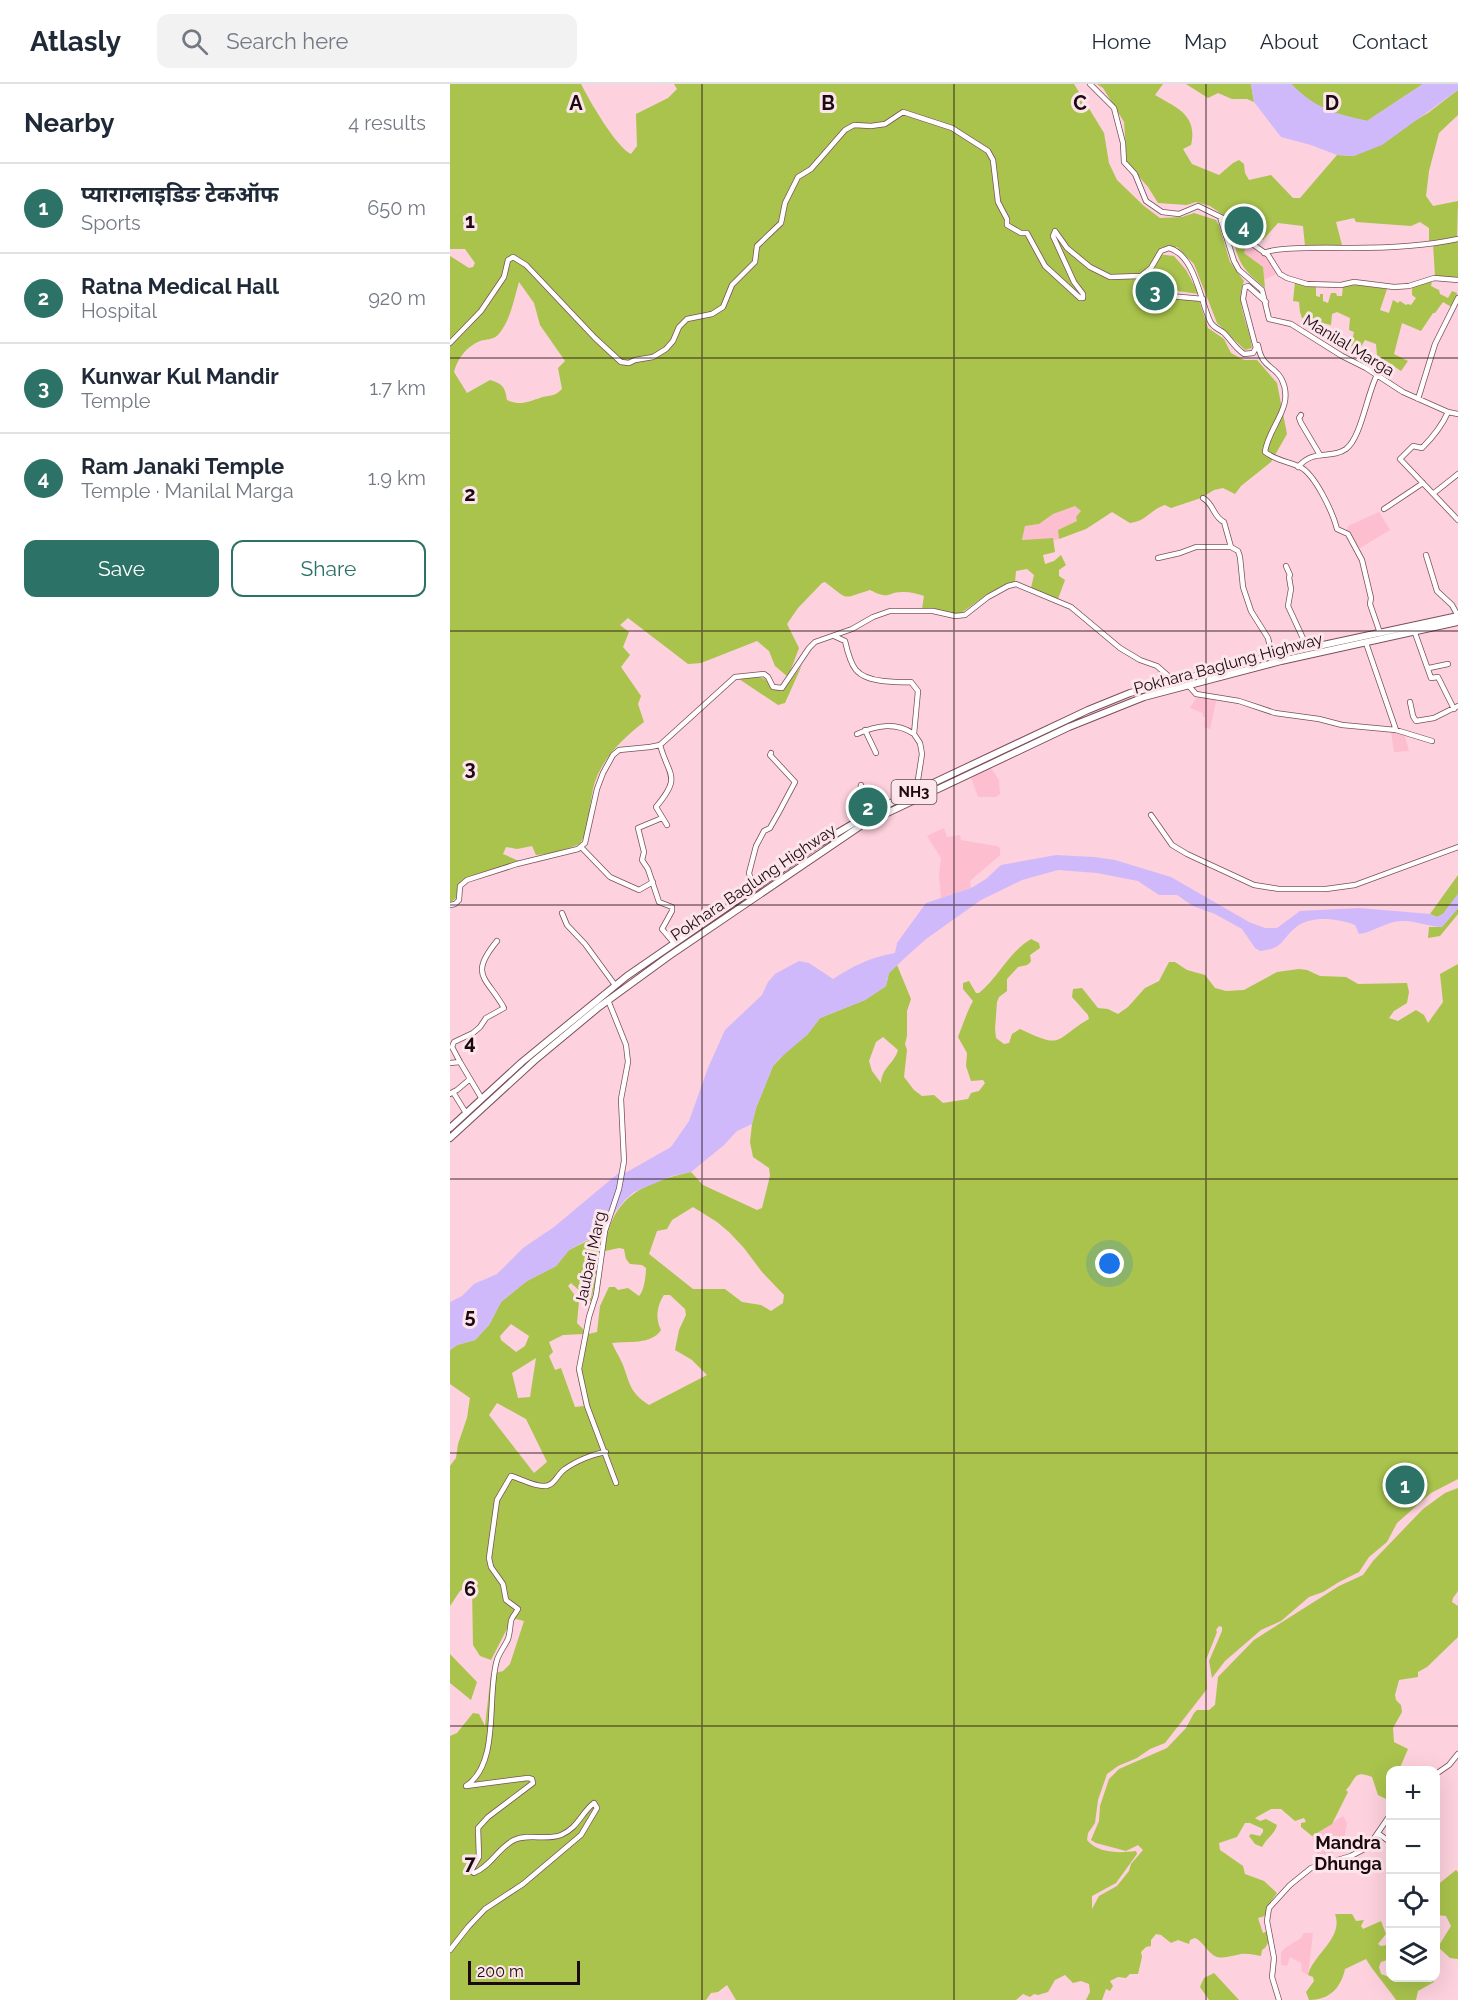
<!DOCTYPE html>
<html lang="en">
<head>
<meta charset="utf-8">
<style>
  body { margin:0; font-family:Raleway,"Noto Sans Devanagari",sans-serif; background:#f2f2f3; color:#1f2937 }
  .controls { position:absolute; right:18px; bottom:18px; display:grid; overflow:hidden; border-radius:12px; box-shadow:0 6px 24px #0002 }
  .controls button { width:54px; height:54px; display:grid; place-items:center; padding:0; border:0; border-bottom:2px solid #e0e1e3; background:#fff; color:#1f2937; font:30px sans-serif }
  .scale { position:absolute; left:18px; bottom:15px; width:112px; box-sizing:border-box; padding-left:6px; border:3px solid #1c0a10; border-top:0; font-size:16px; line-height:21px; white-space:nowrap; color:#1c0a10; -webkit-text-stroke:4px #fce5eb; paint-order:stroke }
  .you { position:absolute; left:660px; top:1180px; width:21px; height:21px; margin:-15px; border:4px solid #fff; border-radius:50%; background:#1a73e8; box-shadow:0 0 0 9px #1a73e833 }
  .badge { display:grid; place-items:center; width:39px; height:39px; border-radius:50%; background:#2c7266; color:#fff; font-size:20px; font-weight:700 }
  .pin { position:absolute; translate:-50% -50%; border:3px solid #fff; box-shadow:0 2px 6px #0006 }
  .list { margin:0; padding:0; list-style:none }
  h2 { display:flex; justify-content:space-between; align-items:center; height:78px; margin:0; padding:0 24px; font-size:26px }
  h2 small { font-size:20px; font-weight:400; color:#747a83 }
  .list li { display:grid; grid-template-columns:39px 1fr auto; gap:18px; align-items:center; box-sizing:border-box; height:90px; padding:0 24px; border-top:2px solid #e0e1e3 }
  .list b { display:block; font-size:22px; white-space:nowrap }
  .list p { margin:0; font-size:20px; white-space:nowrap; color:#747a83 }
  .list em { font-size:20px; font-style:normal; color:#747a83 }
  .actions { display:flex; gap:12px; padding:18px 24px }
  .actions a { flex:1; padding:14px 0; border:2px solid #2c7266; border-radius:12px; text-align:center; font-size:21px; color:#2c7266 }
  .actions .main { background:#2c7266; color:#fff }
  .icon { flex:none; width:33px; height:33px; fill:none; stroke:currentColor; stroke-width:2; stroke-linecap:round; stroke-linejoin:round }
  .map { position:relative; flex:none; width:1008px; height:1916px; overflow:hidden }
  header { display:flex; align-items:center; gap:36px; box-sizing:border-box; height:84px; padding:0 30px; background:#fff; border-bottom:2px solid #e0e1e3 }
  header strong { font-size:28px }
  nav { display:flex; gap:33px; margin-inline-start:auto; font-size:21px }
  .search { width:420px; height:54px; background:#f2f2f3; display:flex; align-items:center; gap:15px; box-sizing:border-box; padding:0 21px; border-radius:12px; color:#747a83; font-size:22px }
  main { display:flex }
  aside { flex:1; background:#fff }
  .map>svg:first-child { display:block }
  .built { fill:#fdbed0 }
  .green { fill:#a9c34c; fill-rule:evenodd }
  .water { fill:#d0b9fa }
  .lines { fill:none; stroke-linecap:round; stroke-linejoin:round }
  .minor-casing { stroke:#7c4e5c; stroke-width:6 }
  .highway-casing { stroke:#7c4e5c; stroke-width:8 }
  .minor { stroke:#fff; stroke-width:4.5 }
  .highway { stroke:#fff; stroke-width:6 }
  .grid { fill:none; stroke:#1c0a10; stroke-width:1.5; stroke-opacity:0.55 }
  .labels { text-anchor:middle; stroke-width:6; stroke-linejoin:round; paint-order:stroke }
  .shield { fill:#fce5eb; stroke:#5f4c52; stroke-width:1.5 }
  .shield-label { font-size:15px; font-weight:bold; fill:#1c0a10 }
  .street-label { font-size:16px; fill:#1c0a10; stroke:#fce5eb }
  .neighbourhood-label { font-size:18px; font-weight:bold; fill:#1c0a10; stroke:#fce5eb }
  .grid-label { font-size:20px; text-anchor:middle; font-weight:bold; fill:#1c0a10; stroke:#fce5eb; stroke-width:6; stroke-linejoin:round; paint-order:stroke }
</style>
</head>
<body>
<header>
<strong>Atlasly</strong>
<div class="search"><svg class="icon" aria-label="search" viewBox="0 0 24 24"><circle cx="10" cy="10" r="6"/><path d="M15 15l6 6"/></svg>Search here</div>
<nav><a>Home</a><a>Map</a><a>About</a><a>Contact</a></nav>
</header>
<main>
<aside>
<h2>Nearby<small>4 results</small></h2>
<ul class="list">
<li><span class="badge">1</span><div><b>प्याराग्लाइडिङ टेकऑफ</b><p>Sports</p></div><em>650 m</em></li>
<li><span class="badge">2</span><div><b>Ratna Medical Hall</b><p>Hospital</p></div><em>920 m</em></li>
<li><span class="badge">3</span><div><b>Kunwar Kul Mandir</b><p>Temple</p></div><em>1.7 km</em></li>
<li><span class="badge">4</span><div><b>Ram Janaki Temple</b><p>Temple · Manilal Marga</p></div><em>1.9 km</em></li>
</ul>
<div class="actions"><a class="main">Save</a><a>Share</a></div>
</aside>
<div class="map">
<svg width="1008" height="1916" viewBox="0 0 1008 1916">
  <rect width="100%" height="100%" fill="#fdd1dd"/>
  <path class="built" d="M797,159L820,176L828,189L814,196L813,183L794,169Z
    M625,422L632,427L628,437L608,446L609,455L603,457L602,454L572,456L575,442L589,440L603,430Z
    M929,428L940,446L910,464L905,460L897,446L898,442Z
    M748,611L767,613L760,645L754,643L755,633H753V629L740,624Z
    M941,647L954,649L959,667L944,668Z
    M541,684L549,696L550,710L545,713H528L521,693Z
    M494,744L497,753L510,751L511,756L546,762L550,764V771L520,797L521,804L491,814L489,792L491,774L477,752Z
    M893,1732L897,1739L893,1761L883,1769L884,1775L872,1779L866,1767L862,1752Z
    M854,1849H863L858,1891L852,1888L851,1879L840,1873L837,1882L831,1881V1869L835,1864L851,1854Z"/>
  <path class="green" d="M0,0H131C139,16 166,63 181,70L187,62L186,30L218,14L227,5L224,0H624L654,49L659,79L667,96L694,122L710,134L732,133L744,129L766,136L769,141L780,178L794,197C784,220 800,242 802,264L795,266L767,239L744,180L727,163H712L707,170L724,172L736,186L749,210L714,205L712,187L707,186L702,196L698,219L705,218L710,228L717,226L714,213L749,216L758,244L774,255L781,269L794,276H807L827,299L837,350L821,378L791,402L785,410L773,404L764,406L751,414L721,424L715,421C701,425 697,437 680,439L662,428L636,445L609,455L608,446L627,437L626,433L631,427L625,422L603,430L589,440L575,442L572,456L603,454L605,468L593,471L595,480L604,477L611,471L616,481L609,486V492L615,496L608,515L581,504L584,491L577,485L566,487L565,498L536,511L510,530L472,525L474,512C468,510 461,508 454,508C437,507 441,517 420,506C391,515 400,517 375,498L372,499L348,524L337,540L349,564L338,593L325,582L319,567L307,557L251,579L238,580L178,534L170,541L179,548L173,563L180,571L171,583L191,612L188,620L194,638C173,654 149,677 143,705C139,724 140,743 130,760L105,769L86,771L82,762L67,765L56,763L53,770L69,777L34,790L13,795L8,802L6,814L0,819V172L19,184L23,183L25,179L15,165H0ZM69,198L84,219L90,241L115,277L108,284L112,305C103,314 101,310 90,314C77,318 71,322 57,316C55,303 53,300 40,296L17,309L4,288C7,275 17,262 30,257C36,255 43,256 48,251C60,238 64,215 69,198Z
    M647,0H713L705,11C727,24 748,31 741,61L733,65L742,80L769,91L783,79L789,76L794,80L795,89L799,96L821,91L843,114H850L887,71L904,72L978,29L1008,6V31L989,49L979,87L976,112L983,122L1008,117L1007,153L979,157V144L970,138L961,142L906,138L904,134L886,138L892,161L855,162L853,142L828,139L813,156L808,154L809,148L801,146L793,149L782,137L760,122L746,118L737,121L708,119L698,103L677,79L674,38L653,4Z
    M736,0H801L804,18L797,15H782L768,9L758,14Z
    M841,0H973L917,37C882,29 867,26 841,0Z
    M781,147L797,159L794,169L813,183L815,204C789,182 789,179 781,147Z
    M1008,157V194L985,192L983,160Z
    M982,197L981,202L989,206L990,210L998,214L1002,207L1007,209L1003,224L993,218L985,229H983L971,247L952,239L944,270L958,277L951,287L927,271L926,260L915,256L908,267L901,262L904,248L899,246L900,234L887,228L882,230L881,241L852,234L850,228L849,218L843,217L845,198L866,201V212L870,213V210H873V217L878,219L881,209H886L887,212H892L893,202L909,201L937,205L930,226L939,229L943,216L948,219L950,217L956,221L958,220L961,221L966,214L962,211V203Z
    M352,581L335,619L328,621L289,595C301,594 315,589 321,602L331,606L335,604Z
    M1008,791V810L993,830L987,833L980,830Z
    M1008,824V830L990,852L978,854L979,843H992Z
    M581,855L589,859L590,864L580,871L581,877C577,883 574,881 568,883L557,895V907L549,913L547,918L545,945L546,954L554,960L559,959L562,950L570,945C614,966 603,956 639,935L638,931L622,913L623,905L632,904L648,924L658,925L668,930L678,923L695,904L709,897L719,878H725L737,886L755,891L765,904L776,907L794,906L827,888L849,885L857,886L870,892L896,893L908,900L957,899L959,908L957,919L944,927L939,934L948,937L966,926L974,931L978,939L993,918L990,890L1008,880V1395L981,1409L947,1439L937,1458L919,1473L909,1488L889,1498L873,1508L859,1513L831,1537L811,1546L775,1577L762,1594L759,1577L772,1547V1543L769,1542L766,1546L767,1548L756,1576L757,1605L715,1659L700,1665L687,1674L668,1682L657,1690L648,1716L645,1739L638,1749L637,1756C648,1770 672,1769 686,1767L687,1770L666,1799L642,1812V1825L649,1812L667,1802L679,1787L681,1780L693,1766L688,1761L676,1767L646,1759L641,1756L649,1737L650,1722L659,1695L669,1685L717,1664L736,1644L744,1629L747,1626H759L765,1621L768,1593L804,1556L889,1502L913,1491L923,1477L973,1425L995,1409L1008,1404V1507L1003,1514L1002,1518L1008,1522V1553L977,1583L968,1588V1593L949,1596L945,1611L946,1616L951,1621L952,1628L943,1644L944,1658L958,1665L949,1686H940V1698L936,1715L928,1711L922,1693C903,1685 906,1696 896,1706L898,1708L882,1740L862,1752L851,1743V1739L856,1738L854,1734L845,1737L831,1725H821L805,1734L810,1737L816,1735L827,1741C825,1750 816,1755 812,1763L805,1760L799,1752L801,1750L810,1752L813,1748V1745L800,1739H795L787,1753L769,1759L770,1766L793,1782L795,1790L814,1797L827,1809L818,1822L815,1832L808,1834L813,1849L818,1847L819,1857L815,1864L812,1866L811,1872C805,1871 797,1869 791,1870C784,1871 775,1875 767,1873C758,1870 754,1858 745,1854L740,1856L739,1860L728,1856L721,1859L711,1851L706,1850L701,1856V1862L696,1863L691,1868L692,1873L688,1890H680L676,1894L668,1893L660,1897L663,1902L660,1907L656,1905L652,1916H636L640,1908L639,1900L631,1897L623,1899L615,1891L605,1896L598,1908L588,1911L584,1910L580,1913L573,1910L566,1916H286L277,1901L268,1908L261,1909L256,1916H0V1652L7,1649L23,1629L29,1630L35,1642L41,1590L53,1587L60,1580L74,1537L66,1535L61,1537L41,1576L30,1572L23,1561L22,1504L17,1502L10,1507L0,1522V1382L6,1374L8,1360L17,1334L20,1314L0,1300V1266L7,1261L25,1256L39,1241L51,1218L77,1197L106,1182L119,1166L151,1150L148,1185L141,1217L121,1199L118,1202L129,1217L127,1239L133,1245V1250L113,1251L99,1258L103,1268L99,1272L105,1286L111,1284L125,1323L134,1322L126,1285L132,1284L138,1250L147,1248L150,1222L159,1203H165L168,1206L178,1204L189,1212C194,1207 196,1192 196,1184L192,1181L180,1180L176,1175L174,1165L169,1164L155,1167C160,1113 193,1099 241,1088L253,1101L307,1126L312,1124L320,1092L319,1084L303,1073L300,1058L302,1040L306,1024L323,982L342,962L357,951L370,934L415,916L436,902L439,889L447,881L461,915L457,927V952L455,960L457,966L454,993L464,1006L472,1012L484,1011L493,1019L518,1015L521,1009L529,1007L535,999L533,996L521,997L516,982L517,969L508,953C513,940 517,928 523,917L513,905V899L519,897L526,909H529C548,894 559,868 581,855ZM433,953L448,966C444,980 432,983 431,999L422,987L419,977L426,958ZM243,1123L267,1138L279,1148L294,1164L312,1188L334,1211L333,1219L321,1227L311,1221L292,1218L275,1205H243L199,1170L207,1147L217,1145L222,1136ZM214,1211H220L235,1225L236,1231L229,1246L225,1266L242,1276L257,1291L199,1321C180,1309 180,1300 173,1281C170,1274 165,1266 162,1259C177,1257 202,1261 211,1246C205,1235 207,1221 214,1211ZM61,1240L79,1252L75,1262L66,1268L51,1256L50,1252ZM86,1274L80,1313L68,1314L62,1289ZM47,1319L76,1335L97,1378L84,1389L39,1331Z
    M0,1570L27,1598L21,1616L0,1599Z
    M1006,1786L1008,1788V1875L1000,1874L988,1863L1001,1842L996,1832L986,1831V1802Z
    M885,1830H902L906,1837L914,1836L911,1842L913,1845L931,1837L936,1850L928,1860L931,1862L937,1861L940,1866V1875L931,1878L929,1883L931,1890L950,1897L959,1894H983L984,1898L968,1907L966,1916H946C936,1901 925,1890 916,1875L895,1885C891,1904 879,1916 859,1916L856,1908L864,1897L863,1893L858,1891C863,1870 894,1854 885,1830Z
    M764,1889L789,1916H759L750,1903L754,1894Z"/>
  <path class="water" d="M801,0H841C867,25 882,29 917,37L973,0H1008V6L932,61L904,72L887,71L861,61L831,53L804,18Z
    M606,771L644,773L665,776L721,793L799,838L815,844H827L850,827L909,824L980,830L987,833L993,830L1008,810V824L992,843C979,843 967,837 954,837C937,836 925,848 909,850L905,841C887,834 860,831 845,844C829,858 834,864 810,867L805,864L792,845L765,830L743,822L727,811H709L688,797L647,789L608,786L572,796L531,816L476,855L458,871L439,889L436,902L415,916L370,934L357,951L329,975L323,982L306,1024L302,1040L287,1047L274,1061L241,1088L222,1092L184,1108L175,1116L146,1151L119,1166L106,1182L77,1197L51,1218L39,1241L25,1256L7,1261L0,1266V1218L12,1212L24,1200L47,1190L73,1164L104,1143L171,1087L177,1088L221,1063L239,1037L258,984L275,946L312,911L318,898L325,890L349,877L359,879L383,895C403,882 421,873 445,869L447,859L476,819L521,804L536,795L551,781Z"/>
  <g class="lines">
    <g class="minor-casing">
      <path id="minor" d="M640,0L664,24L673,59L674,78L685,90L696,117L712,128L729,130L748,122L779,137L794,154L818,171L830,190L837,194L857,200L891,201L904,198L944,203L959,202L984,194L1008,196
        M770,133L784,177L789,186L812,206L819,235L841,240L892,272L916,284L953,308L998,328L1008,330
        M814,169C827,162 885,164 902,164C935,164 975,162 1008,155
        M708,211L710,205L708,200
        M708,216V211L753,215
        M0,259L31,227L54,193L58,176L63,173L76,181L145,254L171,278L179,279L185,276L203,273L216,265L223,257L229,243L237,235L262,230L273,223L282,201L305,178L307,162L331,139L335,119L348,93L361,85L395,46L404,41L421,42L435,40L453,28L502,44L538,67L543,76L548,118L557,135V141L571,149H577L595,182L630,214H633V210L624,198L603,152L605,147L617,164L640,183L660,193L691,192L701,184L711,167L719,164C745,171 750,216 760,237C762,243 769,245 774,249C781,256 785,264 794,270L803,269L806,264L793,215L795,203L798,202L816,218
        M808,261C812,285 825,281 832,296C845,323 818,343 815,368C825,376 839,378 850,383C865,390 883,429 887,445L898,450L912,476L921,514L920,520L930,549
        M968,315L985,260L1008,214
        M998,328C992,342 983,353 972,364L963,362L950,375L1008,436
        M851,331L849,334L851,339L870,371
        M848,383C864,364 880,376 896,365C911,354 917,310 927,291
        M984,409L1008,390
        M753,414C764,420 763,433 774,438L781,463L788,467L790,473L793,503L801,527L818,554L822,572
        M934,425L973,399
        M976,471L987,507L1002,521L1008,532
        M708,474L730,469L746,463H781
        M836,482L840,491L839,493L841,505L838,522L857,563
        M965,549L981,594L988,593L1004,625
        M384,552L395,557C401,583 405,594 433,597C443,598 451,599 461,598L468,607L464,650L470,659L472,670L467,702L468,706
        M916,559L946,646
        M979,584L998,580
        M738,601L746,610L789,617L825,629L869,635L892,641L946,646L982,657
        M960,618L963,632L966,637L984,634L1008,622
        M415,646L426,669
        M407,650C427,641 446,638 464,650
        M210,661C219,693 232,692 206,723L217,741
        M701,731L722,761L737,770L804,801L829,805H876L905,801L1008,763
        M212,734L188,744L194,768L192,776L198,785L209,818L222,823V827L212,845L224,859
        M408,735L407,729L411,701
        M131,763L160,793L189,806L203,798
        M307,801L301,796L299,789L306,762L314,747L320,744L329,728L345,698L320,671L321,669
        M0,821L5,820L9,816L10,802L17,796L67,780L128,765L135,759L147,705L153,689L163,671L169,666L200,663L210,661L285,593L314,590L318,593L323,603L332,604L359,564L365,558L402,545L423,533L440,527H483L505,532L515,531L538,513L558,502L566,500L621,523L670,564L690,576L707,582L724,597
        M112,829L117,841L135,860L165,901
        M158,916L176,961L178,978L171,1015L174,1077L169,1105L155,1147L146,1211L139,1233L129,1285L137,1322L166,1399
        M10,978L2,963L4,958L23,949L30,943L36,934L54,924C37,893 18,892 47,857
        M0,979L10,978L32,1015
        M3,1008L7,1006L20,995
        M0,1010L3,1008L16,1029
        M986,1690L999,1681L1008,1670
        M929,1750L940,1758
        M0,1866L18,1843L35,1825L73,1800L131,1751L147,1724L144,1719C131,1729 128,1744 111,1751C96,1757 79,1749 64,1756C48,1764 41,1782 24,1789L21,1787L29,1773L28,1744L38,1733L83,1699L82,1695L78,1694L16,1702C51,1679 36,1612 47,1576C49,1569 55,1562 58,1555C60,1549 60,1543 61,1537C62,1533 66,1529 68,1525L56,1516L53,1500L41,1483L39,1474L47,1416L61,1392C72,1395 82,1402 94,1402C105,1402 107,1390 115,1385C126,1377 143,1370 156,1368
        M829,1916L822,1893L824,1874L817,1837L819,1824L840,1801L861,1784L901,1772L918,1763L940,1731"/>
    </g>
    <g class="highway-casing">
      <path id="highway" d="M0,1044L72,978L177,892L367,761L426,726L638,626L680,609L822,572L1008,532
        M0,1054L84,977L149,923L219,872L412,741L619,643L694,613L831,577L1008,538"/>
    </g>
    <use href="#minor" class="minor"/>
    <use href="#highway" class="highway"/>
  </g>
  <path class="grid" d="M252,0V1916M504,0V1916M756,0V1916M0,274H1008M0,547H1008M0,821H1008M0,1095H1008M0,1369H1008M0,1642H1008"/>
  <g class="labels">
    <rect class="shield" x="441.5" y="696" width="45" height="24" rx="4.5"/>
    <g class="shield-label">
      <text x="464" y="713">NH3</text>
    </g>
    <g class="street-label">
      <text transform="translate(899 261) rotate(31)" y="6">Manilal Marga</text>
      <text transform="translate(778 579) rotate(-15)" y="6">Pokhara Baglung Highway</text>
      <text transform="translate(303 798) rotate(-34)" y="6">Pokhara Baglung Highway</text>
      <text transform="translate(140 1174) rotate(-78)" y="6">Jaubari Marg</text>
    </g>
    <g class="neighbourhood-label">
      <text x="898" y="1765">Mandra<tspan x="898" dy="21">Dhunga</tspan></text>
    </g>
  </g>
  <g class="grid-label">
    <text x="126" y="26">A</text>
    <text x="378" y="26">B</text>
    <text x="630" y="26">C</text>
    <text x="882" y="26">D</text>
    <text x="20" y="144">1</text>
    <text x="20" y="417">2</text>
    <text x="20" y="691">3</text>
    <text x="20" y="965">4</text>
    <text x="20" y="1239">5</text>
    <text x="20" y="1512">6</text>
    <text x="20" y="1786">7</text>
  </g>
</svg>
<div class="controls">
<button>+</button>
<button>−</button>
<button><svg class="icon" aria-label="locate" viewBox="0 0 24 24"><circle cx="12" cy="12" r="6"/><path d="M12 2v4M12 18v4M2 12h4M18 12h4"/></svg></button>
<button><svg class="icon" aria-label="layers" viewBox="0 0 24 24"><path d="M12 4l9 5-9 5-9-5zM3 14l9 5 9-5"/></svg></button>
</div>
<div class="scale">200 m</div>
<div class="you"></div>
<div class="pin badge" style="left:955px;top:1401px">1</div>
<div class="pin badge" style="left:418px;top:723px">2</div>
<div class="pin badge" style="left:705px;top:207px">3</div>
<div class="pin badge" style="left:794px;top:142px">4</div>
</div>
</main>
</body>
</html>
